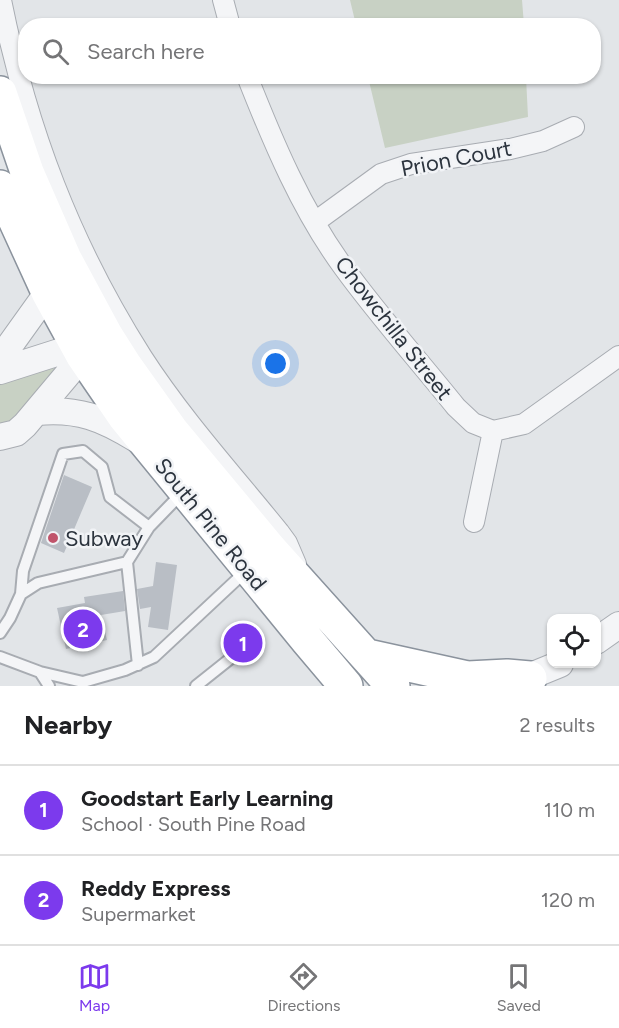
<!DOCTYPE html>
<html lang="en">
<head>
<meta charset="utf-8">
<style>
  body { margin:0; font-family:Figtree,sans-serif; background:#f6f6f6; color:#202124 }
  .controls { position:absolute; right:18px; bottom:18px; display:grid; overflow:hidden; border-radius:12px; box-shadow:0 2px 4px #0004 }
  .controls button { width:54px; height:54px; display:grid; place-items:center; padding:0; border:0; border-bottom:2px solid #e0e0e0; background:#fff; color:#202124; font:30px sans-serif }
  .you { position:absolute; left:276px; top:364px; width:21px; height:21px; margin:-15px; border:4px solid #fff; border-radius:50%; background:#1a73e8; box-shadow:0 0 0 9px #1a73e833 }
  .badge { display:grid; place-items:center; width:39px; height:39px; border-radius:50%; background:#7c3aed; color:#fff; font-size:20px; font-weight:700 }
  .pin { position:absolute; translate:-50% -50%; border:3px solid #fff; box-shadow:0 2px 6px #0006 }
  .list { margin:0; padding:0; list-style:none }
  h2 { display:flex; justify-content:space-between; align-items:center; height:78px; margin:0; padding:0 24px; font-size:26px }
  h2 small { font-size:20px; font-weight:400; color:#757577 }
  .list li { display:grid; grid-template-columns:39px 1fr auto; gap:18px; align-items:center; box-sizing:border-box; height:90px; padding:0 24px; border-top:2px solid #e0e0e0 }
  .list b { display:block; font-size:22px; white-space:nowrap }
  .list p { margin:0; font-size:20px; white-space:nowrap; color:#757577 }
  .list em { font-size:20px; font-style:normal; color:#757577 }
  .icon { flex:none; width:33px; height:33px; fill:none; stroke:currentColor; stroke-width:2; stroke-linecap:round; stroke-linejoin:round }
  .map { position:relative; flex:none; width:619px; height:686px; overflow:hidden }
  .search { position:absolute; background:#fff; box-shadow:0 2px 4px #0004; left:18px; right:18px; top:18px; height:66px; display:flex; align-items:center; gap:15px; box-sizing:border-box; padding:0 21px; border-radius:24px; color:#757577; font-size:22px }
  .sheet { height:258px; background:#fff }
  nav { display:flex; justify-content:space-around; align-items:center; box-sizing:border-box; height:84px; border-top:2px solid #e0e0e0; background:#fff; font-size:16px; color:#757577 }
  nav a { display:grid; justify-items:center; gap:3px }
  nav .on { color:#7c3aed }
  .map>svg:first-child { display:block }
  .green { fill:#c8d1c4 }
  .building { fill:#b9bec5 }
  .lines { fill:none; stroke-linecap:round; stroke-linejoin:round }
  .service-casing { stroke:#a8acb2; stroke-width:14 }
  .minor-casing { stroke:#a8acb2; stroke-width:22 }
  .tertiary-casing { stroke:#a8acb2; stroke-width:28 }
  .trunk-casing { stroke:#8b939d; stroke-width:36 }
  .service { stroke:#f4f5f7; stroke-width:10 }
  .minor { stroke:#f4f5f7; stroke-width:20 }
  .tertiary { stroke:#f4f5f7; stroke-width:26 }
  .trunk { stroke:#fff; stroke-width:33 }
  .poi-dot { fill:#c0546b; stroke:#f1f3f6; stroke-width:2 }
  .labels { text-anchor:middle; stroke-width:5; stroke-linejoin:round; paint-order:stroke }
  .street-label { font-size:22px; fill:#2c343e; stroke:#f1f3f6 }
  .poi-label { font-size:22px; fill:#2c343e; stroke:#f1f3f6; text-anchor:start }
</style>
</head>
<body>
<div class="map">
<svg width="619" height="686" viewBox="0 0 619 686">
  <rect width="100%" height="100%" fill="#e2e5e8"/>
  <path class="green" d="M350,0H522L524,25H356Z
    M368,77H526L528,117L385,148Z
    M64,358L15,420L0,425V382Z"/>
  <path class="building" d="M64,475L92,487L64,553L41,543Z
    M156,562L177,565L168,630L148,627L151,607L140,609L137,589L153,586Z
    M123,591L125,611L101,615L107,640L66,649L57,608L85,603L84,597Z"/>
  <g class="lines">
    <g class="service-casing">
      <path id="service" d="M21,594L38,583L127,562
        M0,633L10,618L21,594L23,571L63,454L83,451L102,467L110,497L149,527
        M0,657L40,672L83,682L125,670L154,657L246,571
        M138,665L127,562L149,527L182,493
        M40,672L49,686
        M196,686L255,639"/>
    </g>
    <g class="minor-casing">
      <path id="minor" d="M1,0C27,130 71,245 142,357C182,419 233,475 279,532L287,543L296,564
        M223,0L230,26
        M247,76C273,142 302,211 344,268C379,316 419,361 456,407L473,423L493,431L524,424L619,356
        M315,222L381,174L411,164L510,149L543,141L574,127
        M474,522L493,431"/>
    </g>
    <g class="tertiary-casing">
      <path id="tertiary" d="M0,359L48,292
        M0,371L78,346
        M37,412C78,408 103,418 138,440
        M0,437L16,433L25,425L83,356
        M596,641L619,625
        M519,686L538,673L560,664"/>
    </g>
    <g class="trunk-casing">
      <path id="trunk" d="M0,93L27,172L65,259L106,335L125,365L172,431L270,549L393,686
        M0,187L48,292L83,356L124,416L308,641L346,686
        M368,656L468,678L507,676L530,678"/>
    </g>
    <use href="#service" class="service"/>
    <use href="#minor" class="minor"/>
    <use href="#tertiary" class="tertiary"/>
    <use href="#trunk" class="trunk"/>
  </g>
  <circle class="poi-dot" cx="53" cy="538" r="6"/>
  <g class="labels">
    <g class="street-label">
      <text transform="translate(456 158) rotate(-11)" y="8">Prion Court</text>
      <text transform="translate(394 328) rotate(52)" y="8">Chowchilla Street</text>
      <text transform="translate(211 524) rotate(51)" y="8">South Pine Road</text>
    </g>
    <g class="poi-label">
      <text x="65" y="546">Subway</text>
    </g>
  </g>
</svg>
<div class="controls">
<button><svg class="icon" aria-label="locate" viewBox="0 0 24 24"><circle cx="12" cy="12" r="6"/><path d="M12 2v4M12 18v4M2 12h4M18 12h4"/></svg></button>
</div>
<div class="you"></div>
<div class="pin badge" style="left:243px;top:643px">1</div>
<div class="pin badge" style="left:83px;top:629px">2</div>
<div class="search"><svg class="icon" aria-label="search" viewBox="0 0 24 24"><circle cx="10" cy="10" r="6"/><path d="M15 15l6 6"/></svg>Search here</div>
</div>
<section class="sheet">
<h2>Nearby<small>2 results</small></h2>
<ul class="list">
<li><span class="badge">1</span><div><b>Goodstart Early Learning</b><p>School · South Pine Road</p></div><em>110 m</em></li>
<li><span class="badge">2</span><div><b>Reddy Express</b><p>Supermarket</p></div><em>120 m</em></li>
</ul>
</section>
<nav>
<a class="on"><svg class="icon" aria-label="map" viewBox="0 0 24 24"><path d="M3 6l6-2 6 2 6-2v14l-6 2-6-2-6 2zM9 4v14M15 6v14"/></svg>Map</a>
<a><svg class="icon" aria-label="directions" viewBox="0 0 24 24"><path d="M12 3l9 9-9 9-9-9zM9 14v-3h6M13 9l2 2-2 2"/></svg>Directions</a>
<a><svg class="icon" aria-label="saved" viewBox="0 0 24 24"><path d="M7 4h10v16l-5-4-5 4z"/></svg>Saved</a>
</nav>
</body>
</html>
